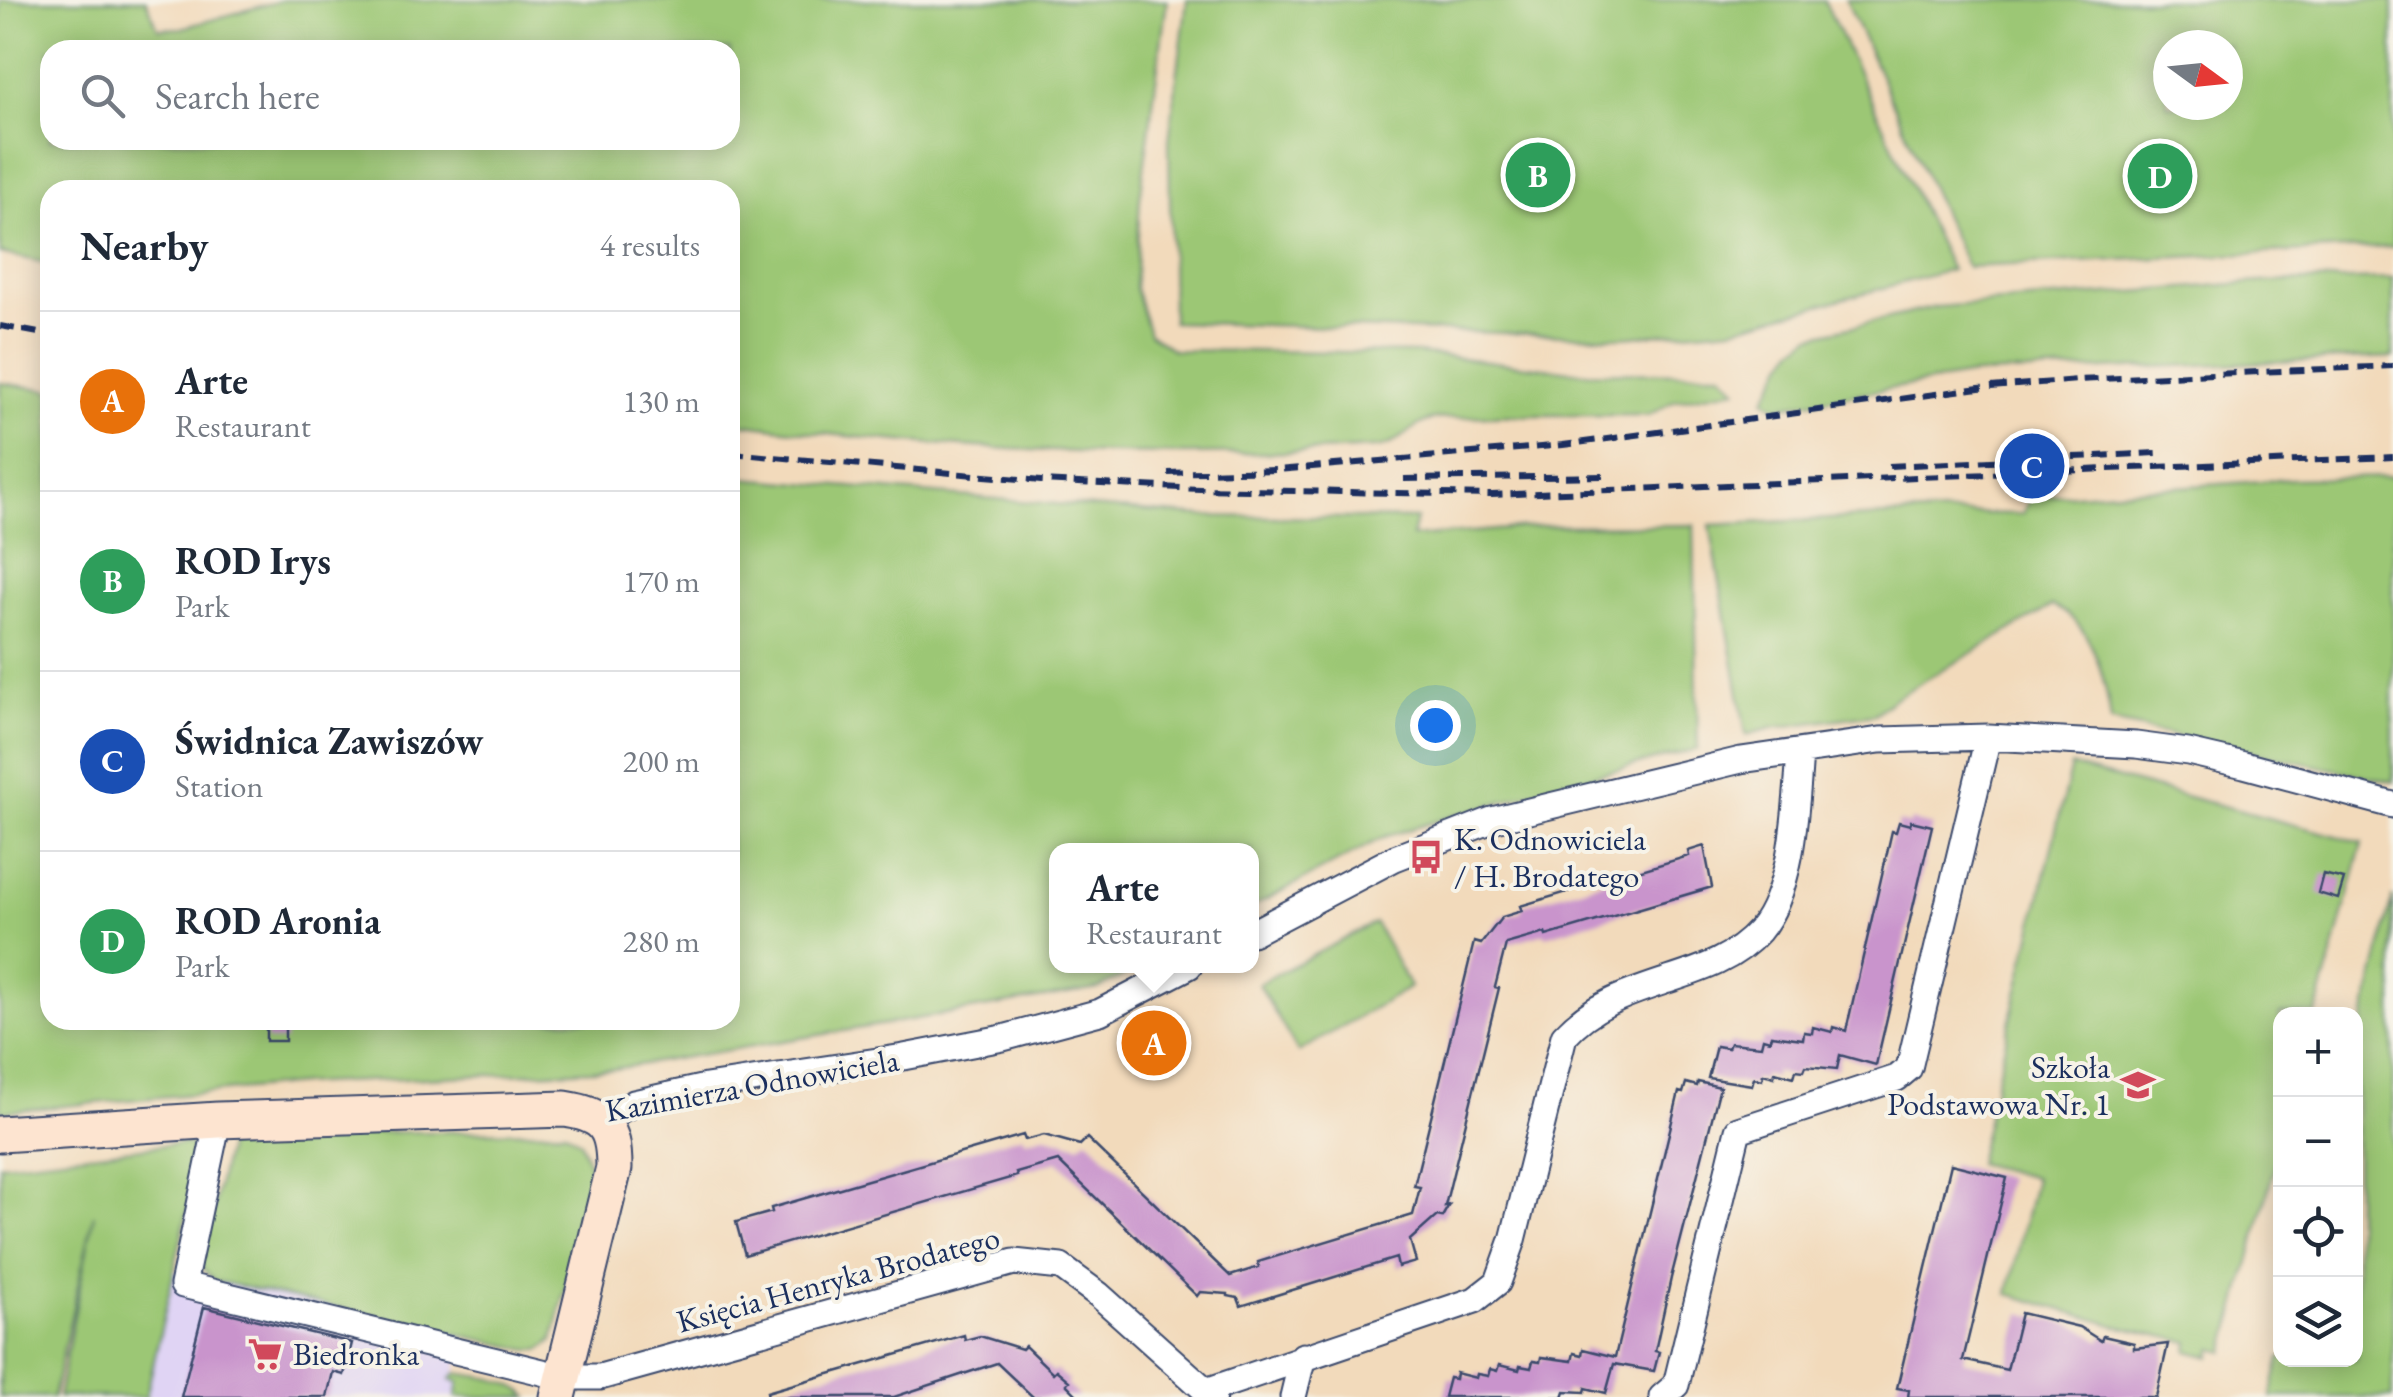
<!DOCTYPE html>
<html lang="en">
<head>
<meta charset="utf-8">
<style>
  body { margin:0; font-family:"EB Garamond",serif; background:#f2f2f3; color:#1f2937 }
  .controls { position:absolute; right:30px; bottom:30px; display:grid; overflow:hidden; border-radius:20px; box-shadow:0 5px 25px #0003 }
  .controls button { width:90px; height:90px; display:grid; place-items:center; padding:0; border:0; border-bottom:2px solid #e0e1e3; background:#fff; color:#1f2937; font:50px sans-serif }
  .compass { position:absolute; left:2153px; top:30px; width:90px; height:90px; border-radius:50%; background:#fff; box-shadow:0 5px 25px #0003; rotate:105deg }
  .you { position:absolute; left:1435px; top:725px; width:35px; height:35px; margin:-25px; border:8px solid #fff; border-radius:50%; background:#1a73e8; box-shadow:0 0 0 15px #1a73e833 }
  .badge { display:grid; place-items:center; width:65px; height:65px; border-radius:50%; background:#d1495b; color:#fff; font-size:32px; font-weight:700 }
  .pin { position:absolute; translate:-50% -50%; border:5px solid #fff; box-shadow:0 2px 10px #0006 }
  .popup { position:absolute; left:1049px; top:843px; width:210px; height:130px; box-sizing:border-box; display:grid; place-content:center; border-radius:20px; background:#fff; filter:drop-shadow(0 2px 8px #0005); font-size:32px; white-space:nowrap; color:#747a83 }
  .popup b { font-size:38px; color:#1f2937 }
  .popup::after { content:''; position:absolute; left:50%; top:100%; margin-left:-20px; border:20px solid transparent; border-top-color:#fff }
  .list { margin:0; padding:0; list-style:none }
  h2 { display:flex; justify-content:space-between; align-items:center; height:130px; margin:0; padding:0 40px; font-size:42px }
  h2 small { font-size:32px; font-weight:400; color:#747a83 }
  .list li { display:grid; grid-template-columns:65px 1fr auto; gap:30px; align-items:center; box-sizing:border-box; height:180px; padding:0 40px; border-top:2px solid #e0e1e3 }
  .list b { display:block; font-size:38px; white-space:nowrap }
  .list p { margin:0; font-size:32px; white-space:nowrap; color:#747a83 }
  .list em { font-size:32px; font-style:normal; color:#747a83 }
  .icon { flex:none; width:55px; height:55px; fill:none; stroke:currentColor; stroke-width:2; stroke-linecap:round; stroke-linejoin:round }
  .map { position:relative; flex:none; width:2393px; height:1397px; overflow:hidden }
  .search { position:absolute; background:#fff; box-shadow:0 5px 25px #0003; left:40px; top:40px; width:700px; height:110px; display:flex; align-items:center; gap:25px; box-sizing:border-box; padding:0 35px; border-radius:30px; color:#747a83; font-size:38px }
  .panel { position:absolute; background:#fff; box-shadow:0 5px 25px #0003; left:40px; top:180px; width:700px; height:850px; border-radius:30px }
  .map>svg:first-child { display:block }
  .built { fill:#e0d4f4 }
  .green { fill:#9cc774; stroke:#5c7b69; stroke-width:2.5; fill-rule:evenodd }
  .building { fill:#c994cc }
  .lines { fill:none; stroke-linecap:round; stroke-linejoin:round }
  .street-casing { stroke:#3b496c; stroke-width:29 }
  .secondary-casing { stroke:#3b496c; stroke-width:39 }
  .street { stroke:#fff; stroke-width:25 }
  .secondary { stroke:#fde4d0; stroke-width:35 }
  .rail { stroke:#1b2f5e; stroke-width:6; stroke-dasharray:15 8; stroke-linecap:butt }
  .labels { text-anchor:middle; stroke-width:8; stroke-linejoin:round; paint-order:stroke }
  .poi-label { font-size:32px; fill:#1b2f5e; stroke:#f7f3e8; text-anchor:start }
  .street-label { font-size:32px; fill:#1b2f5e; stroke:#f7f3e8 }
</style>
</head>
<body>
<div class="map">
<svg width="2393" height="1397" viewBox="0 0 2393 1397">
  <rect width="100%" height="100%" fill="#f7f3e8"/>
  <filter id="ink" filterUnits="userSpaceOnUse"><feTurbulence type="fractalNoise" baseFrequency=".01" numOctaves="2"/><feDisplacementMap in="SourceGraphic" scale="20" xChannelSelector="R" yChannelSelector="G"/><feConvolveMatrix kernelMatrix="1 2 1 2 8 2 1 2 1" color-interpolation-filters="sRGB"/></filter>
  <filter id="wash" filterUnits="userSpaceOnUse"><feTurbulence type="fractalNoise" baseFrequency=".0048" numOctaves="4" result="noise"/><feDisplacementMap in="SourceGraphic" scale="40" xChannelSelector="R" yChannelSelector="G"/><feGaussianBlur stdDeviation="2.25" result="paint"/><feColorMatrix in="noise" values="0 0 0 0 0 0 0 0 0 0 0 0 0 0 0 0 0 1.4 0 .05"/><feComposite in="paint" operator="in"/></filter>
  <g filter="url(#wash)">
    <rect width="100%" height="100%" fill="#f2dabb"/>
    <path class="built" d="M174,1271L464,1336L456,1373L452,1379L459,1381L456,1397H146Z"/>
    <path class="green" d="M0,0H146L158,29L182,28L283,0H1167L1140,199L1135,288L1149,334L1173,350L1417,353L1580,372L1722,373L1737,389L1674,401L1649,415C1579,416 1506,413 1436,419C1414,421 1398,447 1375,448C1159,462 944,451 730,422V190H50V264L0,253ZM50,50H730V140H50Z
      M1187,0H1824L1951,270L1733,328L1622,337L1172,322L1169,140Z
      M1846,0H2393V247L1967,267ZM2168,45H2228V105H2168Z
      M2393,279V357L1980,374L1777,407L1765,399L1783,365L1793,350L1811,336L1936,307L2261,282Z
      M0,383L50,390V1020H730V477L1202,516L1416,519L1412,537L1542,526L1694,525L1698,749L1564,783L1384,837L1252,907V850H1056V966H1142L1097,989L614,1069L301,1084L0,1112Z
      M2393,477V782L2111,722C2106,682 2094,621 2052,606L1893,699L1875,714L1772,728L1746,735L1710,525L1944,513L2022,514L2031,497L2292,479Z
      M2071,766L2363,843L2316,1014H2280V1146L2225,1352L2213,1349L2211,1357L2188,1351L2189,1342L2120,1327L2008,1294L2035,1178L1977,1163Z
      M2393,897V1397H2271L2280,1358L2356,1360V1051Z
      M1375,923L1410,987L1298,1052L1258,984Z
      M565,1131L580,1141L593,1174L553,1340L541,1350H528L215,1281L200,1266L230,1133Z
      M184,1143L194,1146L196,1172L146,1397H58L94,1214L53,1397H0V1164Z
      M456,1373C478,1376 514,1380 529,1397H456L459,1382L451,1379Z"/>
    <g id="blocks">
      <path class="building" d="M1911,821L1932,826L1876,1065L1840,1055L1837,1069L1806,1066L1804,1071L1796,1070L1794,1077L1775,1072L1774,1077L1763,1074L1762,1080L1754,1078L1752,1085L1708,1078L1716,1046L1728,1048L1730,1043L1761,1046L1763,1038L1770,1040L1771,1035L1803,1039L1804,1032L1812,1033L1813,1027L1832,1032L1833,1027L1846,1031L1892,831L1896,832L1899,822L1910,825Z
        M1704,846L1712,887L1546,936L1545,933L1506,944L1495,987L1499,988L1445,1206L1449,1205L1442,1217L1437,1216L1410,1240L1416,1262L1398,1267L1396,1258L1241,1306L1238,1298L1228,1296V1294L1200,1292L1197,1296L1058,1161L1016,1173L1017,1176L745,1255L736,1222L772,1212L771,1208L792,1202L1023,1135L1025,1140L1044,1135L1080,1145L1087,1138L1230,1276L1259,1267L1258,1262L1413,1215L1420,1187L1414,1186L1474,942L1481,944L1502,917L1522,911L1520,906L1689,856L1688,851Z
        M2323,874L2344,879L2338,899L2318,893Z
        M266,1020H285V1041H266Z
        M1164,1023L1176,1054L1143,1066L1131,1037Z
        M1698,1082L1720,1087L1671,1278L1655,1351L1659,1352L1654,1371L1614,1364L1606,1393L1586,1388L1585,1392L1565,1391L1563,1397H1444L1449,1378L1455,1379L1456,1373L1476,1378L1477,1374L1488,1376L1490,1369L1497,1371L1499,1365L1519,1370L1520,1366L1531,1368L1533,1361L1540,1362L1541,1357L1572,1361L1574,1353L1582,1355L1583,1349L1615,1357L1679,1092L1683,1093L1686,1083L1697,1086Z
        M1951,1164L2007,1178L1963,1360L2007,1370L2021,1313L2079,1327L2101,1341L2103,1336L2134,1343V1348L2168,1344L2156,1397H1908L1909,1390L1897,1388Z
        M204,1307L352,1343L344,1375L333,1372L327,1397H181Z
        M964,1335L965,1340L980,1336L1022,1349L1025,1346L1053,1373L1056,1370L1069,1381L1066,1384L1079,1397H1033L997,1363L894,1397H768L767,1392Z"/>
    </g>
  </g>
  <g filter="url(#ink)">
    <use href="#blocks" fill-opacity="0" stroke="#3b496c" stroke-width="2.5"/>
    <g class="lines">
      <g class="street-casing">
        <path id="street" d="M1252,933L1395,858L1492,820L1741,760L1880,740L1988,737L2136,745L2188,752L2244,765L2393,805
          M218,1120L183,1285L563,1377H600L1014,1262L1061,1267L1099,1295L1213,1397
          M602,1120L634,1103L706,1087L904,1057L1003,1038L1100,1012L1189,966
          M1206,1391L1475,1300L1498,1282L1513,1240L1564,1036C1592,1005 1626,994 1665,981C1699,970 1735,959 1759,931C1794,890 1796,803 1800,752
          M1293,1397L1303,1356
          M1662,1397L1676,1385L1738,1130L1897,1078L1909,1068L1988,737"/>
      </g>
      <g class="secondary-casing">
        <path id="secondary" d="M0,1134L218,1120L565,1109C604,1115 614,1127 614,1168L558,1397"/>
      </g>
      <use href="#street" class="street"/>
      <use href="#secondary" class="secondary"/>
      <path class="rail" d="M0,326L50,335
        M730,453L1041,481L1200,489L1492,495L2393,457
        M1889,466L2158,453
        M1168,473L1278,470L1563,445L1979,388L2078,380L2393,366
        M1404,479L1609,476"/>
    </g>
  </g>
  <defs>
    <g id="bus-bare" transform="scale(2.7)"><path d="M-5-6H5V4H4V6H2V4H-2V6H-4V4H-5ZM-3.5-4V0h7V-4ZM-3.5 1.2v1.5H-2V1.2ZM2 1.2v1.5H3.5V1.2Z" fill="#d1495b" stroke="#f7f3e8" stroke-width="2.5" paint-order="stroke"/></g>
    <g id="university-bare" transform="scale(2.7)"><path d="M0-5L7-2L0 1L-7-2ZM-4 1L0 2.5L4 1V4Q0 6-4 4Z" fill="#d1495b" stroke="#f7f3e8" stroke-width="2.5" paint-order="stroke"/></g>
    <g id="supermarket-bare" transform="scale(2.7)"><path d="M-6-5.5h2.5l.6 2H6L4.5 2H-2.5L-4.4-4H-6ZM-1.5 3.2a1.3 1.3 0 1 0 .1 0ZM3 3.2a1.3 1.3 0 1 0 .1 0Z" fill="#d1495b" stroke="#f7f3e8" stroke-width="2.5" paint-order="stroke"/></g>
  </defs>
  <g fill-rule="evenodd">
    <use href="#bus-bare" x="1426" y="857"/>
    <use href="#university-bare" x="2138" y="1085"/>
    <use href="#supermarket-bare" x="265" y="1354"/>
  </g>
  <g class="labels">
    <g class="poi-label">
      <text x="1454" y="850">K. Odnowiciela<tspan x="1454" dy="37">/ H. Brodatego</tspan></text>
      <text x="2110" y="1078" text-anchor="end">Szkoła<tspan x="2110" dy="37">Podstawowa Nr. 1</tspan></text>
      <text x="293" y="1365">Biedronka</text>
    </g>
    <g class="street-label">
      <text transform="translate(752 1085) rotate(-10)" y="11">Kazimierza Odnowiciela</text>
      <text transform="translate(838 1279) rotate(-15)" y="11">Księcia Henryka Brodatego</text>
    </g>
  </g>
</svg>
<div class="controls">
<button>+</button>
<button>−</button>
<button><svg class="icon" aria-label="locate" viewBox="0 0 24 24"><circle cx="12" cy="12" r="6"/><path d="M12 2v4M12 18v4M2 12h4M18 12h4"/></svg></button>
<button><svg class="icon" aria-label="layers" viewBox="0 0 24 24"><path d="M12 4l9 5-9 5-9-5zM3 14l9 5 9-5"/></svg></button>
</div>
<svg class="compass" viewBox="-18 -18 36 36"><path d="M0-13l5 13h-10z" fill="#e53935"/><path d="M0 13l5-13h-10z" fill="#747a83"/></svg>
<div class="you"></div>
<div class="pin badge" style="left:1154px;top:1043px;background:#e8710a">A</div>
<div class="popup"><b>Arte</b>Restaurant</div>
<div class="pin badge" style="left:1538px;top:175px;background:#2e9e5b">B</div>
<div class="pin badge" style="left:2032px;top:466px;background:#1a4fb4">C</div>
<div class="pin badge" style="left:2160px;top:176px;background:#2e9e5b">D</div>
<div class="search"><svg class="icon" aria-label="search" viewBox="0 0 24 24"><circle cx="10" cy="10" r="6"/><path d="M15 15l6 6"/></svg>Search here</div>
<section class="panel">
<h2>Nearby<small>4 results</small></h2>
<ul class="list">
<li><span class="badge" style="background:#e8710a">A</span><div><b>Arte</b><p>Restaurant</p></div><em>130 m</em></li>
<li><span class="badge" style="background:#2e9e5b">B</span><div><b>ROD Irys</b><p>Park</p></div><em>170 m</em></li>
<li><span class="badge" style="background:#1a4fb4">C</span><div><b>Świdnica Zawiszów</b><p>Station</p></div><em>200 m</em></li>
<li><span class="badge" style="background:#2e9e5b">D</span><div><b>ROD Aronia</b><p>Park</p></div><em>280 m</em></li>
</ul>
</section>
</div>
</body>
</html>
